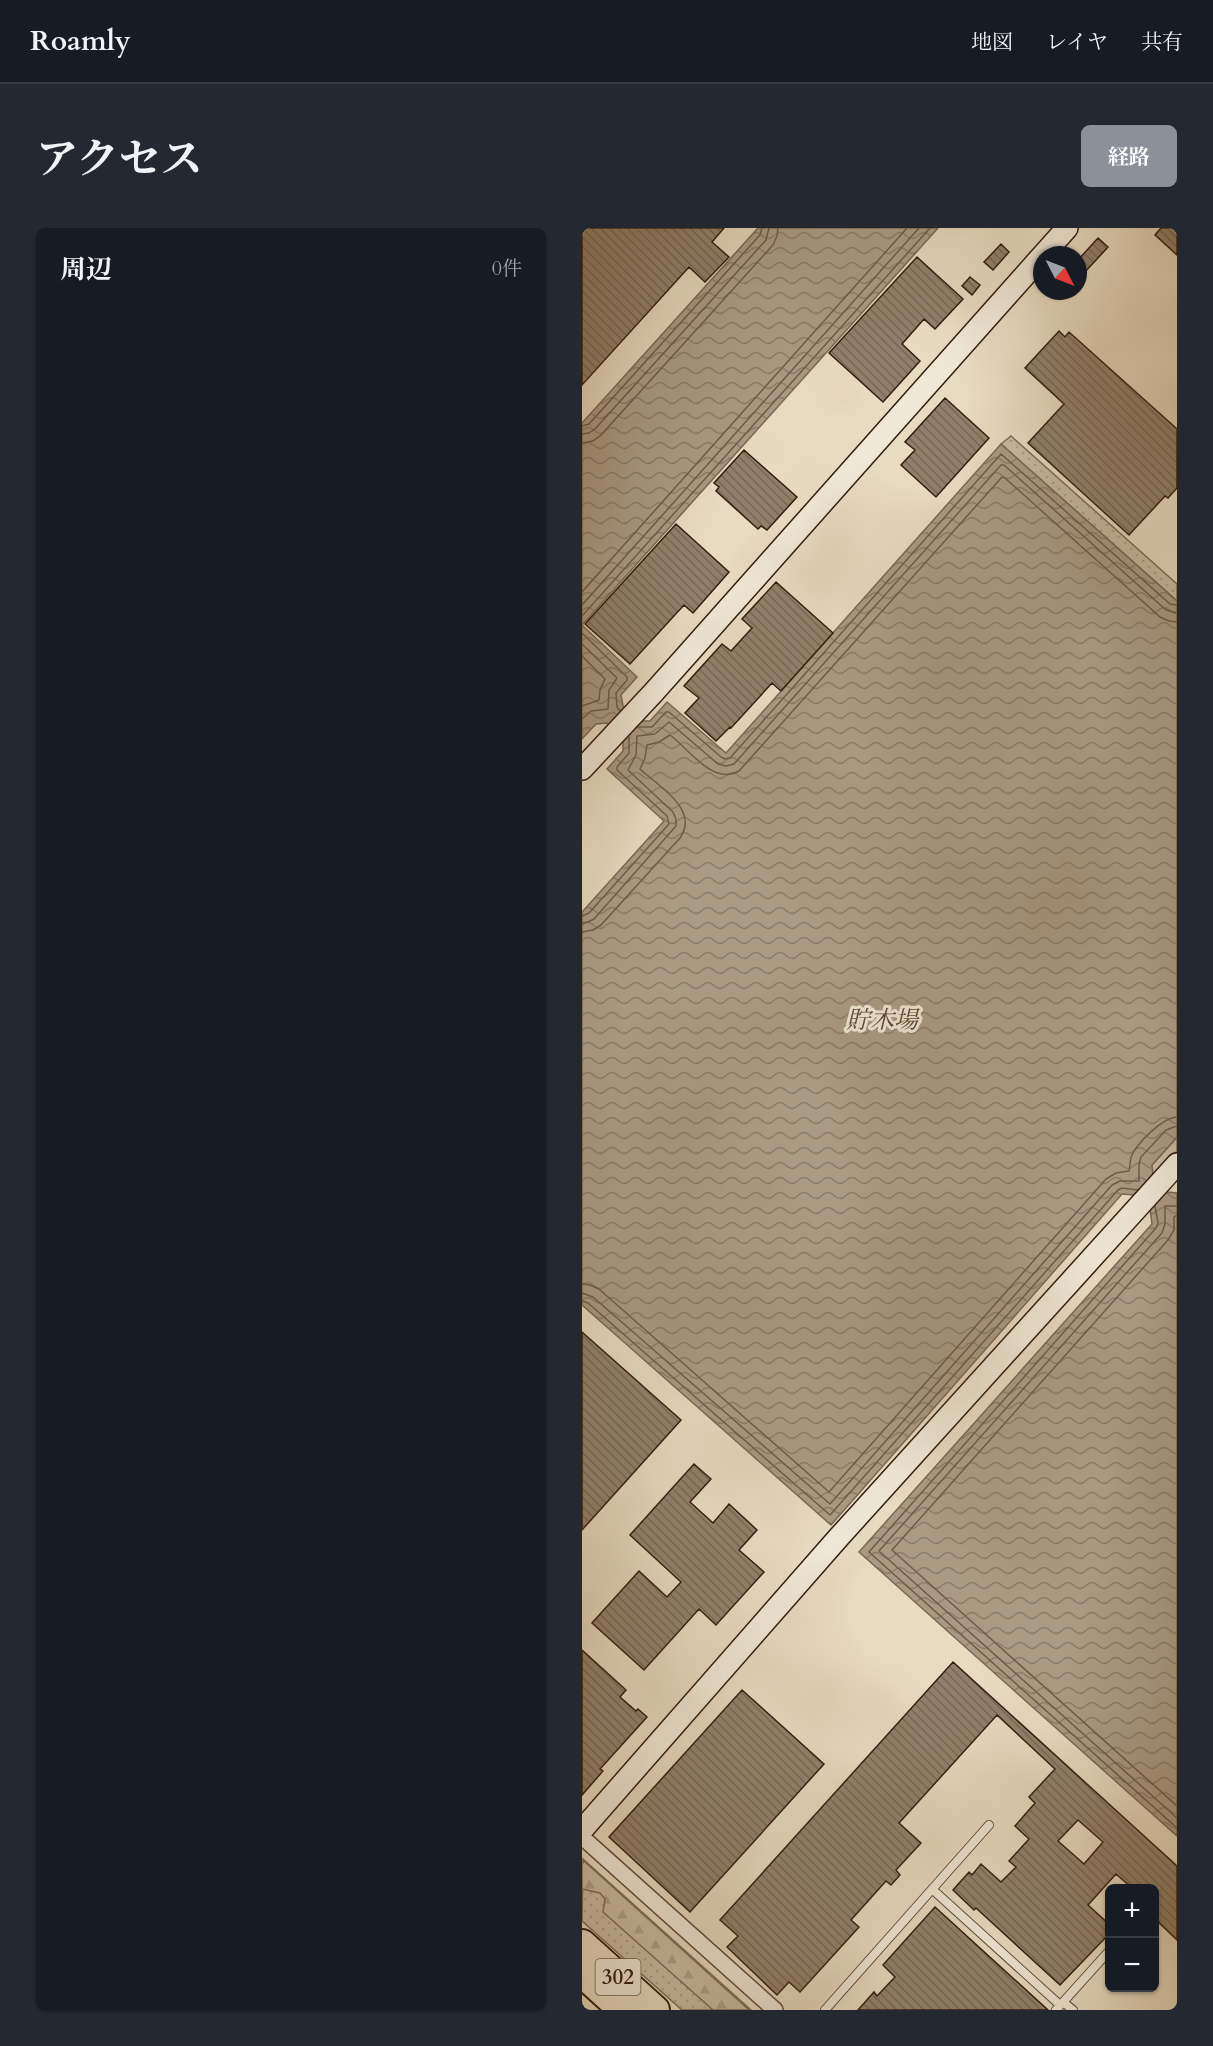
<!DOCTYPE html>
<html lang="ja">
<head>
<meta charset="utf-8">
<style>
  body { margin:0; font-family:Cardo,"Noto Serif JP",serif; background:#242831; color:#f1f3f6 }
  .controls { position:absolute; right:18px; bottom:18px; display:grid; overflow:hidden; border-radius:9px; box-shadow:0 2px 4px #0004 }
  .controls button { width:54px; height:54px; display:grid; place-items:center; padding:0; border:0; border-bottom:2px solid #363941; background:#171b24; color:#f1f3f6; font:30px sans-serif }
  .compass { position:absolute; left:451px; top:18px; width:54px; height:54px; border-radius:50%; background:#171b24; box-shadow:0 2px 4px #0004; rotate:132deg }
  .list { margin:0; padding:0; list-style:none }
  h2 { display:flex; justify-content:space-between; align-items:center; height:78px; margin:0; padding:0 24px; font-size:26px }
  h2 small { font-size:20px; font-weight:400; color:#9ea1a6 }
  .map { position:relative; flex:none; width:595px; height:1782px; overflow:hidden; border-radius:9px }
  header { display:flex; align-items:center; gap:36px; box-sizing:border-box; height:84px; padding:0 30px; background:#171b24; border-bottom:2px solid #363941 }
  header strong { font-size:28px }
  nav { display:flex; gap:33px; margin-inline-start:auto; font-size:21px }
  .intro { display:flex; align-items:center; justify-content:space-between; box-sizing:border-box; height:144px; padding:0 36px }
  h1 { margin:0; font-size:42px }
  .button { padding:15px 27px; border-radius:9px; background:#8c9099; color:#fff; font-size:21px; font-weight:700 }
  main { display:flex; gap:36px; padding:0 36px }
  aside { flex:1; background:#171b24; border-radius:9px; box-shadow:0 2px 4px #0004 }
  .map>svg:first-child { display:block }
  .grass { fill:url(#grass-dots); stroke:#7d6c58; stroke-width:1.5 }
  .forest { fill:url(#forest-firs); stroke:#7d6c58; stroke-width:1.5 }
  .water { fill:url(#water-waves); stroke:#796854; stroke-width:1.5 }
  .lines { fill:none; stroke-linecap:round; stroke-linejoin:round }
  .shore { stroke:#6e5c48; stroke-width:1.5 }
  .building { fill:url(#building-back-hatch); stroke:#321d0e; stroke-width:1.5; fill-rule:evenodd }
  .lane-casing { stroke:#5f4c3a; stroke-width:10 }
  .street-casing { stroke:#5f4c3a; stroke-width:18 }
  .secondary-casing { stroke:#321d0e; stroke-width:24 }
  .highway-casing { stroke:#321d0e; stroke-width:32 }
  .lane { stroke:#efe8d6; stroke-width:8 }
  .street { stroke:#efe8d6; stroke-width:15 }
  .secondary { stroke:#efe8d6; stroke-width:21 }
  .highway { stroke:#e7dbc0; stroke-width:28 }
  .labels { text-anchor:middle; stroke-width:6; stroke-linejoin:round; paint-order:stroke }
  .shield { fill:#efe8d6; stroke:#6b5a4a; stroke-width:1.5 }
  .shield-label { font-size:21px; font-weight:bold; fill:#321d0e }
  .water-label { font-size:24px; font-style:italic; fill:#5c4937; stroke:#efe8d6 }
</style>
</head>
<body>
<header>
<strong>Roamly</strong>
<nav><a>地図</a><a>レイヤ</a><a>共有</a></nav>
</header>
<div class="intro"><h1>アクセス</h1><a class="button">経路</a></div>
<main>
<aside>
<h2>周辺<small>0件</small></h2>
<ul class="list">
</ul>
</aside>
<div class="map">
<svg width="595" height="1782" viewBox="0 0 595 1782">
  <defs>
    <pattern id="grass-dots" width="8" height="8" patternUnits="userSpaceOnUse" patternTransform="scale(1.5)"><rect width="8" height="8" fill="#c8bba2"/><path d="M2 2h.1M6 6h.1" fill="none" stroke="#aca08a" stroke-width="1.8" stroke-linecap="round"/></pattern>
    <pattern id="forest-firs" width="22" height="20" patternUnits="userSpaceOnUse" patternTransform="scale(1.5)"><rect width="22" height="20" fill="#c8bba2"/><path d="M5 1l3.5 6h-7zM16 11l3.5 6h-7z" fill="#aca08a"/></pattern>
    <pattern id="water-waves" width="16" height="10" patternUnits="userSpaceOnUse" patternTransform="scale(1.5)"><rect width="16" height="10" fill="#a99a83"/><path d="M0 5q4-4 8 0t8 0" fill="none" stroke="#8a7d6a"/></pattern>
    <pattern id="building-back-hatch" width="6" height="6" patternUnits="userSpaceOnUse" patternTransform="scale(1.5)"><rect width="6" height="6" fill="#90806b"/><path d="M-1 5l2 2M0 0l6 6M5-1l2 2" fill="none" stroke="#766856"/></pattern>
  </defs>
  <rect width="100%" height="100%" fill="#e7dbc0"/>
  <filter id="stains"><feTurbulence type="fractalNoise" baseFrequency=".00333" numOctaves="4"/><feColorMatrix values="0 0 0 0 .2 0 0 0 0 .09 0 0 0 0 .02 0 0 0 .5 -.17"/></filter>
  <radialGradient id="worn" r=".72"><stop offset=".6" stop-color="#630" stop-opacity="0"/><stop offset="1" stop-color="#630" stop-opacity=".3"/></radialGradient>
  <path class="grass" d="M429,208L595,356V373L419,216Z
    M595,909V923L571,949L570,937Z
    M1,1631L169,1782H100L0,1693Z"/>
  <path class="forest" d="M2,1633L167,1782H131L21,1684L23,1671L18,1665L0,1661V1636Z"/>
  <path class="water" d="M176,0H356L0,397L55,449L39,467L41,478L56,493H68L85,474L144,525L419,216L595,373V909L570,937L571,949L586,964L595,965V1608L277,1324L570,996L568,981L553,967L540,966L249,1297L0,1077V684L82,593L25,541L41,523V509L25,495L14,496L0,511V195Z"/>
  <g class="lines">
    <path class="shore" d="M0,198L7,196L178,7L180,0
      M0,206L7,205L13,201L184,12L187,0
      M0,215L11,213L19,207L191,17L195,8L196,0
      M0,364L325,0
      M0,377L337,0
      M0,388L348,0
      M0,405L45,449V452L34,465L35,479L38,483
      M0,416L35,450L27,462L26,481L9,483L0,491
      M0,428L23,451L18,462L17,472L0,478
      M56,499H70L84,484H87L139,529L143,531L148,530L419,226L588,376L595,377
      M0,688L7,685L87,596L85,588L35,542V539L47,525V509
      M0,695L6,694L12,691L94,598V591L91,584L46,542L54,527L55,508L73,506L87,494L136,536L144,538L152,536L419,237H422L584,382L595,385
      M0,704L11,702L19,697L98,610C118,581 76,558 58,541L63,530L65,517L77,514L88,507C107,521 131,558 157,543L420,249L423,250L578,389L587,393L595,394
      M573,978L576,995L574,1000L287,1324L595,1600
      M595,978H583V996L580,1005L297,1323L595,1590
      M595,987L592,989V1002L586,1012L310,1322L595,1578
      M0,1056L8,1057L17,1061L247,1264L524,951L534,945L547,943C548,939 548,934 549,929C555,915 580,890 595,889
      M0,1065L11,1069L248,1276L530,957L538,953H557V936L559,929L584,902L595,898
      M0,1073L6,1075L248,1287L536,962L540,960L556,962"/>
  </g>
  <path class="building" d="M0,0H142L130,14L147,29L123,54L107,39L0,157Z
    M579,0H595V27L573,7Z
    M516,10L526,19L503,44L496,38V32Z
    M419,16L427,24L411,42L402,34Z
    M335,29L381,71L353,101L342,91L320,116L338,133L301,174L247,125Z
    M388,49L398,57L390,67L380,58Z
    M477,103L483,109L487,104L595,201V260L586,270L583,268L547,307L446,215L482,176L443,140Z
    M363,170L407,210L354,269L319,237L333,222L323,214Z
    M162,222L215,269L185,302L179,298L176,301L134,263L137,259L132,255Z
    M94,296L147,344L111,385L102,377L48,436L3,396Z
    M194,354L251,405L199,463L190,455L149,500L148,499L134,513L103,485L117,470L102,458L140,416L149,423L170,400L160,391Z
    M0,1104L99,1192L0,1302Z
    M112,1236L129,1251L108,1274L131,1295L147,1276L175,1302L157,1322L182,1344L134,1397L117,1381L62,1442L10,1395L57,1343L85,1369L99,1354L48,1307Z
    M0,1422L44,1462L38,1469L54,1483L56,1481L65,1489L18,1541L21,1543L0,1567Z
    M371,1434L595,1638V1712L573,1691V1660H550L534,1646L506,1677L528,1697V1705L478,1757L394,1680L392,1682L371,1662L387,1644L390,1647L399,1636L419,1654L434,1639L427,1633L447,1611L433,1598L453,1575L447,1569L473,1541L415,1487L317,1595L339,1615L314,1642L318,1647L309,1657L304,1653L269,1692L277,1699L218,1764L207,1754L195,1767L145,1719L156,1708L138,1692ZM496,1592L521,1614L502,1636L476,1613Z
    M160,1462L242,1536L108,1684L27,1609Z
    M353,1679L466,1782H276L292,1764L295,1768L313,1749L301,1737Z"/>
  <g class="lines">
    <g class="lane-casing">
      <path id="lane" d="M350,1661L478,1777
        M481,1774L491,1782
        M243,1782L407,1597
        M474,1782L528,1722"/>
    </g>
    <g class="street-casing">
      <path id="street" d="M0,1609L193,1782"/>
    </g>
    <g class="secondary-casing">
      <path id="secondary" d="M461,27L485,0
        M0,541L72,464L460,28
        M0,1602L257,1309L595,936"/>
    </g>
    <g class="highway-casing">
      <path id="highway" d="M0,1716L73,1782
        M0,1745L41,1782"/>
    </g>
    <use href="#lane" class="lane"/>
    <use href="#street" class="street"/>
    <use href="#secondary" class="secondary"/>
    <use href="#highway" class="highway"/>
  </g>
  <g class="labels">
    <rect class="shield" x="13.5" y="1731" width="45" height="36" rx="4.5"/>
    <g class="shield-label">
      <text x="36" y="1756">302</text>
    </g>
    <g class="water-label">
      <text x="300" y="800">貯木場</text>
    </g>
  </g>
  <rect width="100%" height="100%" filter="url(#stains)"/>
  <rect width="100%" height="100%" fill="url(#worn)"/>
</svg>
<div class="controls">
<button>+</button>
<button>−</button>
</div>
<svg class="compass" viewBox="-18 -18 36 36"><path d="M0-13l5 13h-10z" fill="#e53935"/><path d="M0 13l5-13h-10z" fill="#9ea1a6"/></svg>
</div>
</main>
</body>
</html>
